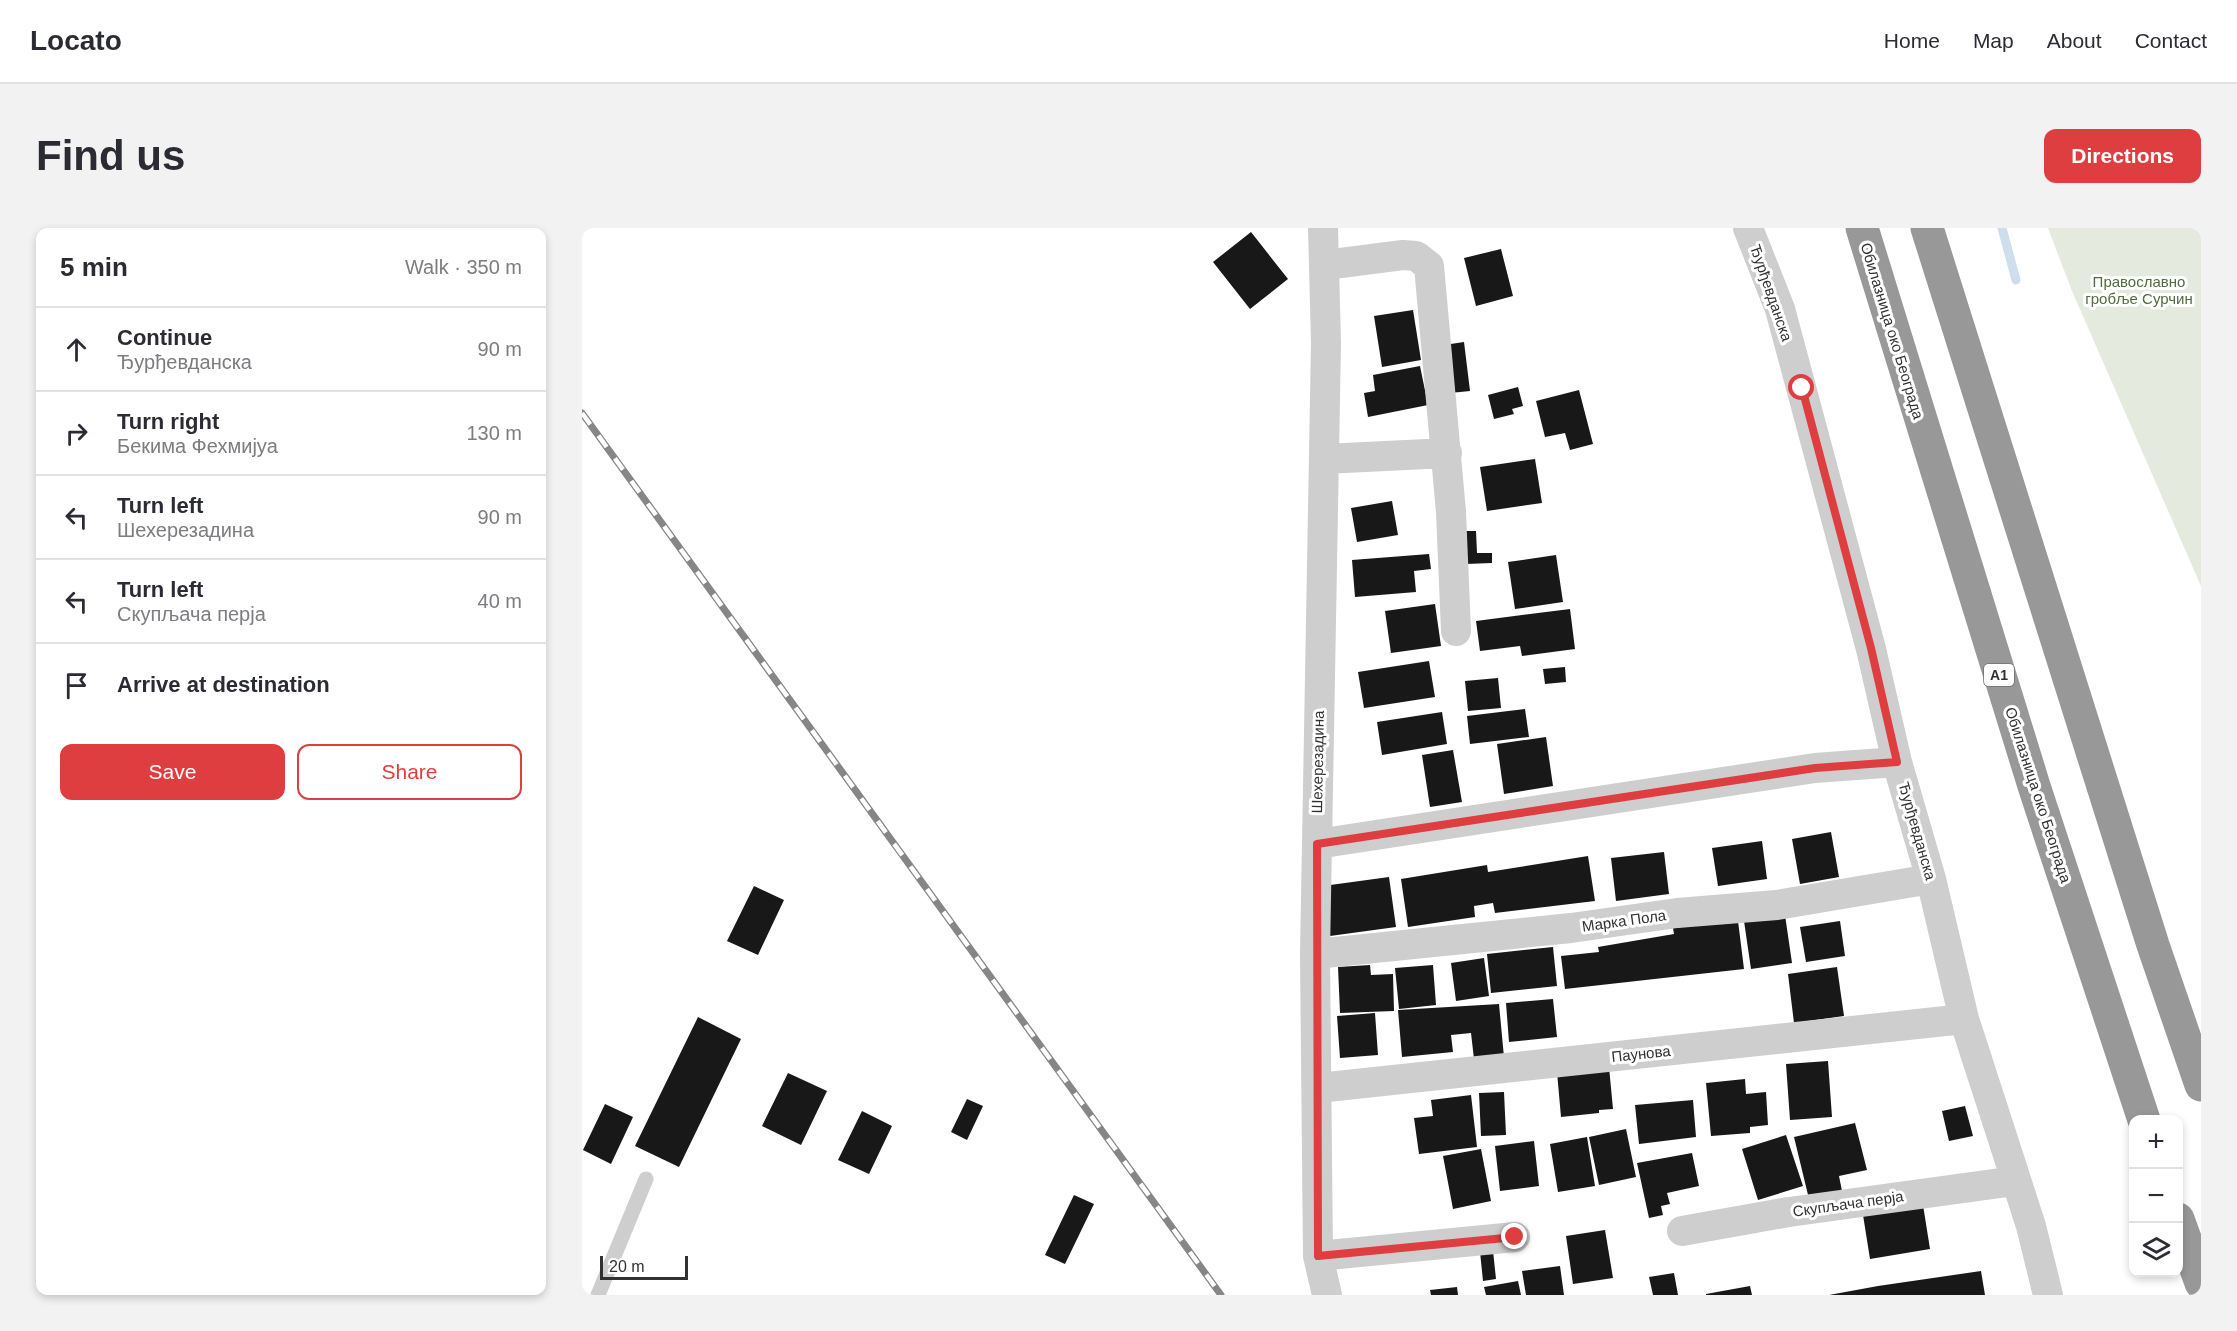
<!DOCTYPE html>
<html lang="en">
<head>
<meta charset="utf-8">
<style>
  body { margin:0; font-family:Helvetica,sans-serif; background:#f2f2f3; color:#2b2b33 }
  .controls { position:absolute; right:18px; bottom:18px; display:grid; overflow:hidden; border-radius:12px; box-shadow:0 3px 9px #0003 }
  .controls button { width:54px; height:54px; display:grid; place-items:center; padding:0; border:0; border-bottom:2px solid #e1e1e2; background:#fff; color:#2b2b33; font:30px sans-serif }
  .scale { position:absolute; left:18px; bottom:15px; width:88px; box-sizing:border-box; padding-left:6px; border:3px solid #313131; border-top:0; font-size:16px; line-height:21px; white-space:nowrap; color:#313131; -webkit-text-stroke:4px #fff; paint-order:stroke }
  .stop { position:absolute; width:18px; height:18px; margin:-14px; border:4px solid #de3e3f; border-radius:50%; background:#fff }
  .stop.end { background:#de3e3f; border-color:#fff; box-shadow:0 2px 6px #0008 }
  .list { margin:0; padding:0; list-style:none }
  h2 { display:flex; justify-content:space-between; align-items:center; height:78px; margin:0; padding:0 24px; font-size:26px }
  h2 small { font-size:20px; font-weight:400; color:#7c7c81 }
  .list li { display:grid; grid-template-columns:39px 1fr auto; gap:18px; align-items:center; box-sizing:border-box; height:84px; padding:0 24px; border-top:2px solid #e1e1e2 }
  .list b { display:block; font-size:22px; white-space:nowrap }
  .list p { margin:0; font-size:20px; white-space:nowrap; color:#7c7c81 }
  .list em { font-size:20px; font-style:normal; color:#7c7c81 }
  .actions { display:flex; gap:12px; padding:18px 24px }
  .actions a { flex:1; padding:14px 0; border:2px solid #de3e3f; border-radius:12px; text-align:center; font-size:21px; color:#de3e3f }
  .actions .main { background:#de3e3f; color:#fff }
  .icon { flex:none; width:33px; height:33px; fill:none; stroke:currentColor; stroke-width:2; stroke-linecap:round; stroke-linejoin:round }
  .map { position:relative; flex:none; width:1619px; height:1067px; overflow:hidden; border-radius:12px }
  header { display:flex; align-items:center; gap:36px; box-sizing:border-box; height:84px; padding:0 30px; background:#fff; border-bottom:2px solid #e1e1e2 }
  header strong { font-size:28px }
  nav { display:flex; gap:33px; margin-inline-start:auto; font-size:21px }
  .intro { display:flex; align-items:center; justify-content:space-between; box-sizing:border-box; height:144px; padding:0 36px }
  h1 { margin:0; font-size:42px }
  .button { padding:15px 27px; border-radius:12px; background:#de3e3f; color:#fff; font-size:21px; font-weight:700 }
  main { display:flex; gap:36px; padding:0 36px }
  aside { flex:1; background:#fff; border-radius:12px; box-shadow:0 3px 9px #0003 }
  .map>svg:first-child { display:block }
  .green { fill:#e4eade }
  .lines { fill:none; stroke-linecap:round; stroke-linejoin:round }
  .stream { stroke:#cedeec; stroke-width:9 }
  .building { fill:#181818 }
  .service { stroke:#cecece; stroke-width:15 }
  .minor { stroke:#cecece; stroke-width:30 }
  .motorway { stroke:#989898; stroke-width:33 }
  .rail-casing { stroke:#868686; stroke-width:7 }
  .rail { stroke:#fff; stroke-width:4.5; stroke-dasharray:14; stroke-linecap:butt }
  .route { stroke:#de3e3f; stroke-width:8 }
  .labels { text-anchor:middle; stroke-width:6; stroke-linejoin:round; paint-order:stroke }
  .shield { fill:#fff; stroke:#6f6f6f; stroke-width:1.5 }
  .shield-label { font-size:14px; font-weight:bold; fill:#313131 }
  .park-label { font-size:15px; fill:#526c40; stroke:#fff }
  .street-label { font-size:15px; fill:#313131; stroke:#fff }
</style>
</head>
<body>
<header>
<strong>Locato</strong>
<nav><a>Home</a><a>Map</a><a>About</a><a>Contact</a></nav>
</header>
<div class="intro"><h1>Find us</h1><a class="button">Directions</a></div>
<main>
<aside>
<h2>5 min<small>Walk · 350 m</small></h2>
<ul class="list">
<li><svg class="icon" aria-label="ahead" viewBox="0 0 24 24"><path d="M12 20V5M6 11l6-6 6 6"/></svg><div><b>Continue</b><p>Ђурђевданска</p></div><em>90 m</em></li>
<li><svg class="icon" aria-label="right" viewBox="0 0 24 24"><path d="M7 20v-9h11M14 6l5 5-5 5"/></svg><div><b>Turn right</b><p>Бекима Фехмијуа</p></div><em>130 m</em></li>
<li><svg class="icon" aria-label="left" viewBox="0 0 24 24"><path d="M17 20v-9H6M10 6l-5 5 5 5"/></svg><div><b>Turn left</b><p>Шехерезадина</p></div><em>90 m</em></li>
<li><svg class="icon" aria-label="left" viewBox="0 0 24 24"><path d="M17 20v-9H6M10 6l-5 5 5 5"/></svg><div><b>Turn left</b><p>Скупљача перја</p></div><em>40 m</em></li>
<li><svg class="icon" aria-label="arrive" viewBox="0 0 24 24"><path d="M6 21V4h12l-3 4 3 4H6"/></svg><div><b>Arrive at destination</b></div></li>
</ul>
<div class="actions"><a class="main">Save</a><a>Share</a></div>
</aside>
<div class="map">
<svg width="1619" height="1067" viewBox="0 0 1619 1067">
  <rect width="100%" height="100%" fill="#fff"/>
  <path class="green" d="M1466,0H1619V358L1490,63Z"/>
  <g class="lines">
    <path class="stream" d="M1420,0L1434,52"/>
  </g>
  <path class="building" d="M669,4L706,51L668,81L631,34Z
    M919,21L931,68L894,78L882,30Z
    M831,82L839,132L800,139L792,88Z
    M882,114L888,163L868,165L862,117Z
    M838,138L846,177L786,189L782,165L793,163L791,147Z
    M936,159L941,178L930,181L932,186L912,191L906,167Z
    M997,162L1011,216L988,222L983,205L963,209L954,173Z
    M953,231L960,275L905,283L898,239Z
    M810,273L816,307L775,314L769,280Z
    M883,303H894L895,325H910V335L884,336Z
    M847,326L849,341L832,343L834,364L773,369L770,332Z
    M974,327L981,374L933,381L926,334Z
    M853,376L859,418L809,425L803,383Z
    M988,381L993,421L940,428L938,418L898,423L894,393Z
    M847,433L853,469L782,480L776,444Z
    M983,439L984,454L963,456L961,441Z
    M916,450L919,480L886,483L883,453Z
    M943,481L947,509L888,516L885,488Z
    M860,484L865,516L800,527L795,494Z
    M964,509L971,558L922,566L915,516Z
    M871,522L880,574L848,579L840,527Z
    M1249,604L1257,649L1218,656L1210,611Z
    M1180,613L1185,651L1136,658L1130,620Z
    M1082,624L1087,666L1034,673L1029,630Z
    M1006,628L1013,673L913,685L911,675L892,678L893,689L826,699L819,651L905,637L906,644Z
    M807,649L814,699L748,708L741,658Z
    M172,658L202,672L176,727L145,713Z
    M1203,687L1210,735L1169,741L1162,693Z
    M1156,693L1162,741L983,761L979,728L1017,724L1016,719L1092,706L1091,700Z
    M1258,693L1263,728L1224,734L1218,699Z
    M971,719L975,758L909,765L905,726Z
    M902,730L907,768L874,773L869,735Z
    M788,737L789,747L811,746L812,783L758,785L756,739Z
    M851,737L854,777L817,781L813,740Z
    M1255,739L1262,788L1212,795L1206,746Z
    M971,771L975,809L927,814L924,775Z
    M917,776L922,829L892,831L889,805L869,807L871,824L820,829L816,782Z
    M793,785L796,827L758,830L755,788Z
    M116,789L159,811L97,939L53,918Z
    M1246,833L1250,889L1208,892L1204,836Z
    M1027,839L1031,881L1017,882V885L979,889L975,844Z
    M206,845L245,863L219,917L180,898Z
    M1163,851L1164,866L1184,864L1186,897L1168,899V905L1129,908L1124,855Z
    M922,864L924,907L899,908L897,865Z
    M889,867L895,919L837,926L832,890L851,888L849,872Z
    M385,871L401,878L385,912L369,904Z
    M1111,872L1114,909L1057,916L1053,877Z
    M23,876L51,889L29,936L1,922Z
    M1383,878L1391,908L1367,913L1360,883Z
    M280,883L310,898L287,946L256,932Z
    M1273,895L1285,942L1257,948L1260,963L1227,971L1212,909Z
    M1044,901L1054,949L1017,957L1007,909Z
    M1204,907L1221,958L1176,972L1160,921Z
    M1005,909L1013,958L976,964L968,916Z
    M952,913L957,958L918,963L913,918Z
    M899,921L909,973L871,981L861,928Z
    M1110,925L1117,958L1085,965L1088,976L1079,978L1081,987L1067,990L1055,935Z
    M492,967L512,976L483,1036L463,1027Z
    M1341,977L1348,1021L1288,1031L1281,987Z
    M1023,1002L1031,1050L991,1056L984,1008Z
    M910,1013L914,1051L901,1053L897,1014Z
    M978,1038L982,1067H944L940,1043Z
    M1399,1043L1403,1067H1247L1296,1058Z
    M1092,1045L1096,1067H1071L1067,1049Z
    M936,1053L939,1067H904L902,1059Z
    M1168,1058L1170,1067H1124V1066Z
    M875,1059L876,1067H849L848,1062Z"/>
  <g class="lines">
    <path class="service" d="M16,1067L64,951"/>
    <path class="minor" d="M741,0L744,115L733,726L736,1028L745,1067
      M1166,0L1198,81L1289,421L1315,534L1349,651L1382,791L1449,998L1466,1067
      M743,37L821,27L834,28L847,38L869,284L874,403
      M742,231L865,225
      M735,616L1233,540L1315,534
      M733,726L989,700L1095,685L1195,677L1349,651
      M736,860L1382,791
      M1100,1003L1207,984L1433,953
      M736,1028L933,1009"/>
    <path class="motorway" d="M1280,0L1452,558L1562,892
      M1345,0L1571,717L1619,857
      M1596,991L1619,1055"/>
    <g class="rail-casing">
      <path id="rail" d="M0,185L639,1067"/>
    </g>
    <use href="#rail" class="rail"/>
  </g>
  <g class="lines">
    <path class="route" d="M933,1009L736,1028L735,616L1233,540L1315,534L1289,420L1220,160"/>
  </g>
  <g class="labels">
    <rect class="shield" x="1402" y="436" width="30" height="22" rx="4.5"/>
    <g class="shield-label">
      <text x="1417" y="452">A1</text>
    </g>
    <g class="park-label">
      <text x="1557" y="59">Православно<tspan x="1557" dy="17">гробље Сурчин</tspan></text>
    </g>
    <g class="street-label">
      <text transform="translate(1189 65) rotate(71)" y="5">Ђурђевданска</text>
      <text transform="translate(1310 103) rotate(73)" y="5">Обилазница око Београда</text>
      <text transform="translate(736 534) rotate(-89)" y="5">Шехерезадина</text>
      <text transform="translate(1456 567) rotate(72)" y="5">Обилазница око Београда</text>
      <text transform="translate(1335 603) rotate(74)" y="5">Ђурђевданска</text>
      <text transform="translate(1042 693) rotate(-8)" y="5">Марка Пола</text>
      <text transform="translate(1059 826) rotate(-6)" y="5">Паунова</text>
      <text transform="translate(1266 976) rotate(-8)" y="5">Скупљача перја</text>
    </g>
  </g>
</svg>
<div class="controls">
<button>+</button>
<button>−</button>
<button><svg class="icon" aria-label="layers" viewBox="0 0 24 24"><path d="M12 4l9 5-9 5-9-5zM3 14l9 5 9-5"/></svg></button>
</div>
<div class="scale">20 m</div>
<div class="stop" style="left:1220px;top:160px"></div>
<div class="stop end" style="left:933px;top:1009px"></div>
</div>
</main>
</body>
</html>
